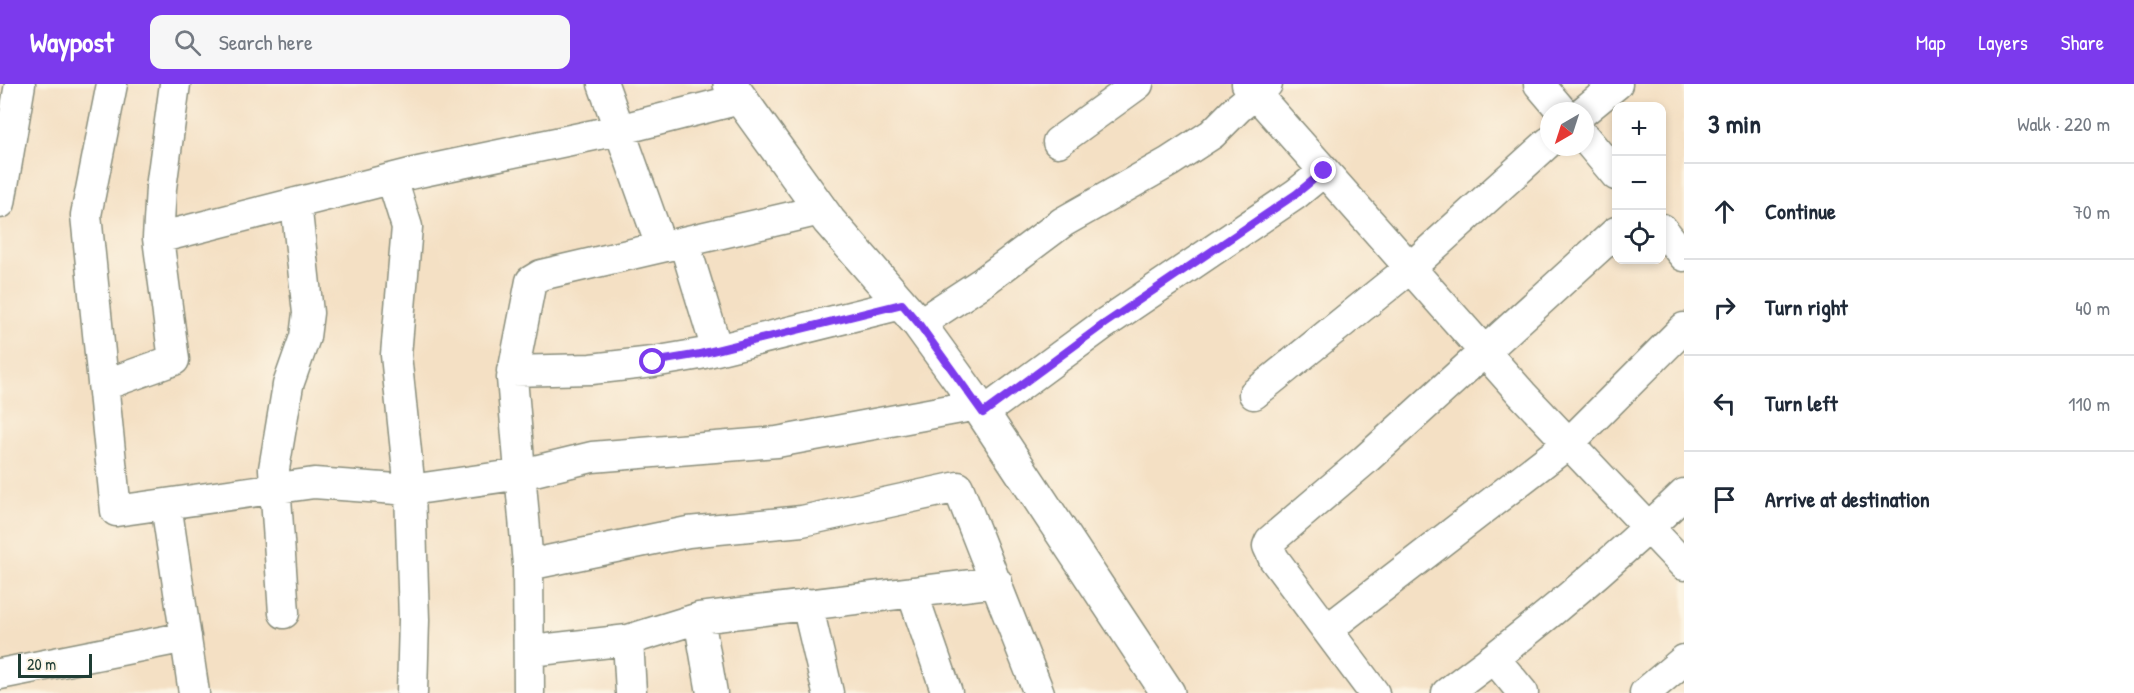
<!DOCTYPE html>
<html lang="en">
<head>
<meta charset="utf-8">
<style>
  body { margin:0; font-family:"Patrick Hand",sans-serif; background:#f6f6f7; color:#1f2937 }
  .controls { position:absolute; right:18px; top:18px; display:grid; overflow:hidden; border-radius:12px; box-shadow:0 3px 9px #0003 }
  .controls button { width:54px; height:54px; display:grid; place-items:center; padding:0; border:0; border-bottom:2px solid #e0e1e3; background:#fff; color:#1f2937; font:30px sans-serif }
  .compass { position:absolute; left:1540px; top:18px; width:54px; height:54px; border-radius:50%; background:#fff; box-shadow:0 3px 9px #0003; rotate:219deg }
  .scale { position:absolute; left:18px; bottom:15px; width:74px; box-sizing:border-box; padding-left:6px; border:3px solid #1f3d34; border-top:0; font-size:16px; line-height:21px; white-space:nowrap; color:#1f3d34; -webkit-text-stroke:4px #fcf5e5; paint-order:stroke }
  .stop { position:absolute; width:18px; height:18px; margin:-14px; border:4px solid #7c3aed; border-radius:50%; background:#fff }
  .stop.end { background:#7c3aed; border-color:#fff; box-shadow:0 2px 6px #0008 }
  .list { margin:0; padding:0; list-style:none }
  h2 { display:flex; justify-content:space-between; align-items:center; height:78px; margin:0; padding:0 24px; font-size:26px }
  h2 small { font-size:20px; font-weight:400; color:#747a83 }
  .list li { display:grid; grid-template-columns:39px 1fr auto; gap:18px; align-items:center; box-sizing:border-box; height:96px; padding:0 24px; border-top:2px solid #e0e1e3 }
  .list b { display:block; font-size:22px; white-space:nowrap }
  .list em { font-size:20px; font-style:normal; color:#747a83 }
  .icon { flex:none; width:33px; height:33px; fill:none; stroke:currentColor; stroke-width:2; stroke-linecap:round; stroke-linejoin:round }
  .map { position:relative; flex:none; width:1684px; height:609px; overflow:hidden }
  header { display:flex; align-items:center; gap:36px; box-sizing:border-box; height:84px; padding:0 30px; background:#7c3aed; color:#fff }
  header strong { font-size:28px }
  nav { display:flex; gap:33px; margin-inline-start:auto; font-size:21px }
  .search { width:420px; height:54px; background:#f6f6f7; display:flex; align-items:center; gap:15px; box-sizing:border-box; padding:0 21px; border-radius:12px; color:#747a83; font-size:22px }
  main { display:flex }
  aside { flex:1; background:#fff }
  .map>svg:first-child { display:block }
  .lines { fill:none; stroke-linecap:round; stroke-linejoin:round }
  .minor-casing { stroke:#8a8e7c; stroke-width:33 }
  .tertiary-casing { stroke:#8a8e7c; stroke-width:36 }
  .minor { stroke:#fff; stroke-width:30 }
  .tertiary { stroke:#fff; stroke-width:33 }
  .route { stroke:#7c3aed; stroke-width:8 }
</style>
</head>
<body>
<header>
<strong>Waypost</strong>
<div class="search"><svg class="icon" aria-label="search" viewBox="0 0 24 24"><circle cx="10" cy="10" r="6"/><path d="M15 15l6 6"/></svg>Search here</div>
<nav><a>Map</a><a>Layers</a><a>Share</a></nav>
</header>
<main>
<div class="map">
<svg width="1684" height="609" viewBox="0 0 1684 609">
  <rect width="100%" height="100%" fill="#fcf5e5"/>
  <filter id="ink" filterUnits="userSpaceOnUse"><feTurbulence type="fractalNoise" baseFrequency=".0167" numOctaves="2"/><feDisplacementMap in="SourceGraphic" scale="12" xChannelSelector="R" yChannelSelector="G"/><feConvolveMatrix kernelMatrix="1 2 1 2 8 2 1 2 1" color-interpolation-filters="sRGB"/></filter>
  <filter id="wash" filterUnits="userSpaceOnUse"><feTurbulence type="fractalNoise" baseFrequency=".008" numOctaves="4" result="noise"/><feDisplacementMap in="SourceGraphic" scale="24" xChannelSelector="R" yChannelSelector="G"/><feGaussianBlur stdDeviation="1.35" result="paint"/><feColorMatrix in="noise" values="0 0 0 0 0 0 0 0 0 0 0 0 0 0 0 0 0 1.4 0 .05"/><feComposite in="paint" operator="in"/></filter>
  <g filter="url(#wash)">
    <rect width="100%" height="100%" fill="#f4e0c4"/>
  </g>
  <g filter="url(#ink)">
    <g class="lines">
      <g class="minor-casing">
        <path id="minor" d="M112,0L86,131L116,427L314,399L410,406L522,390L592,373L777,358L977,321
          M603,0L661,162
          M1247,0L1522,310L1684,481
          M1539,0L1562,27
          M1584,27L1617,0
          M1585,54L1616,91
          M1058,58L1138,0
          M392,95L407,143L396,271L410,406L414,536L412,609
          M0,119L20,0
          M1662,145L1684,172
          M158,154L414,89L618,46L740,15
          M684,158L717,266
          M919,240L983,198L1063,138L1169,78L1212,50L1238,24L1267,0
          M512,287L591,285L653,278L700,270L902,220
          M104,301L174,276L158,154L161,104L175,0
          M1254,310L1410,184L1549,58
          M983,329L1104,240L1296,110L1324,87
          M166,420L194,609
          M528,481L688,448L802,437L958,403L1039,609
          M912,508L947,609
          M807,520L828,609
          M284,529L274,385L288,301L305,253L308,229L296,119
          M699,534L712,609
          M1328,545L1569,359L1684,244
          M628,556L631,609
          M531,567L628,556L699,534L997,498
          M1494,574L1523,609
          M0,590L186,553
          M529,609L528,481L512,294L531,197L541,191L821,126
          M1374,609L1274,475L1268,462L1270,457L1365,376L1616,148
          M1447,609C1530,548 1610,481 1684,410
          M1645,609L1684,576"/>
      </g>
      <g class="tertiary-casing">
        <path id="tertiary" d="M730,0L829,137L919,240L974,316L1168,609"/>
      </g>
      <use href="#minor" class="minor"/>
      <use href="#tertiary" class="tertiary"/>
    </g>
  </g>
  <g class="lines" filter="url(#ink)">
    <path class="route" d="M653,278L700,270L902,220L919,240L983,329L1104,240L1296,110L1324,87"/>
  </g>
</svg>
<div class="controls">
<button>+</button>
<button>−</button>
<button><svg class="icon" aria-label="locate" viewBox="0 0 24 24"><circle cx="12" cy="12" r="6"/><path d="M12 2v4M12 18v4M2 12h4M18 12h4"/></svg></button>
</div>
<svg class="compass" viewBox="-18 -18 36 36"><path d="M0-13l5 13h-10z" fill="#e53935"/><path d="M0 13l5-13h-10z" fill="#747a83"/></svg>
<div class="scale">20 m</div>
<div class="stop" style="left:653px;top:278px"></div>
<div class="stop end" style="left:1324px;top:87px"></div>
</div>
<aside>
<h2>3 min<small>Walk · 220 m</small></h2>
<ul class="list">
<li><svg class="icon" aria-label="ahead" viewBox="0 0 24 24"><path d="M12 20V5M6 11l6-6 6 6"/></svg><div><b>Continue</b></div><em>70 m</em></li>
<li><svg class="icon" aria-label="right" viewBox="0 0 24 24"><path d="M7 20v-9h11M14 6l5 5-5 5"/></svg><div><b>Turn right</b></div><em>40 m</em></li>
<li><svg class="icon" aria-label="left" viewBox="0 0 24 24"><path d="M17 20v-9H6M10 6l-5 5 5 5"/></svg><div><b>Turn left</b></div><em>110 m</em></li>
<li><svg class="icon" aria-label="arrive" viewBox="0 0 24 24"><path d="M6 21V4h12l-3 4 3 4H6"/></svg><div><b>Arrive at destination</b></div></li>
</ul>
</aside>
</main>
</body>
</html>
